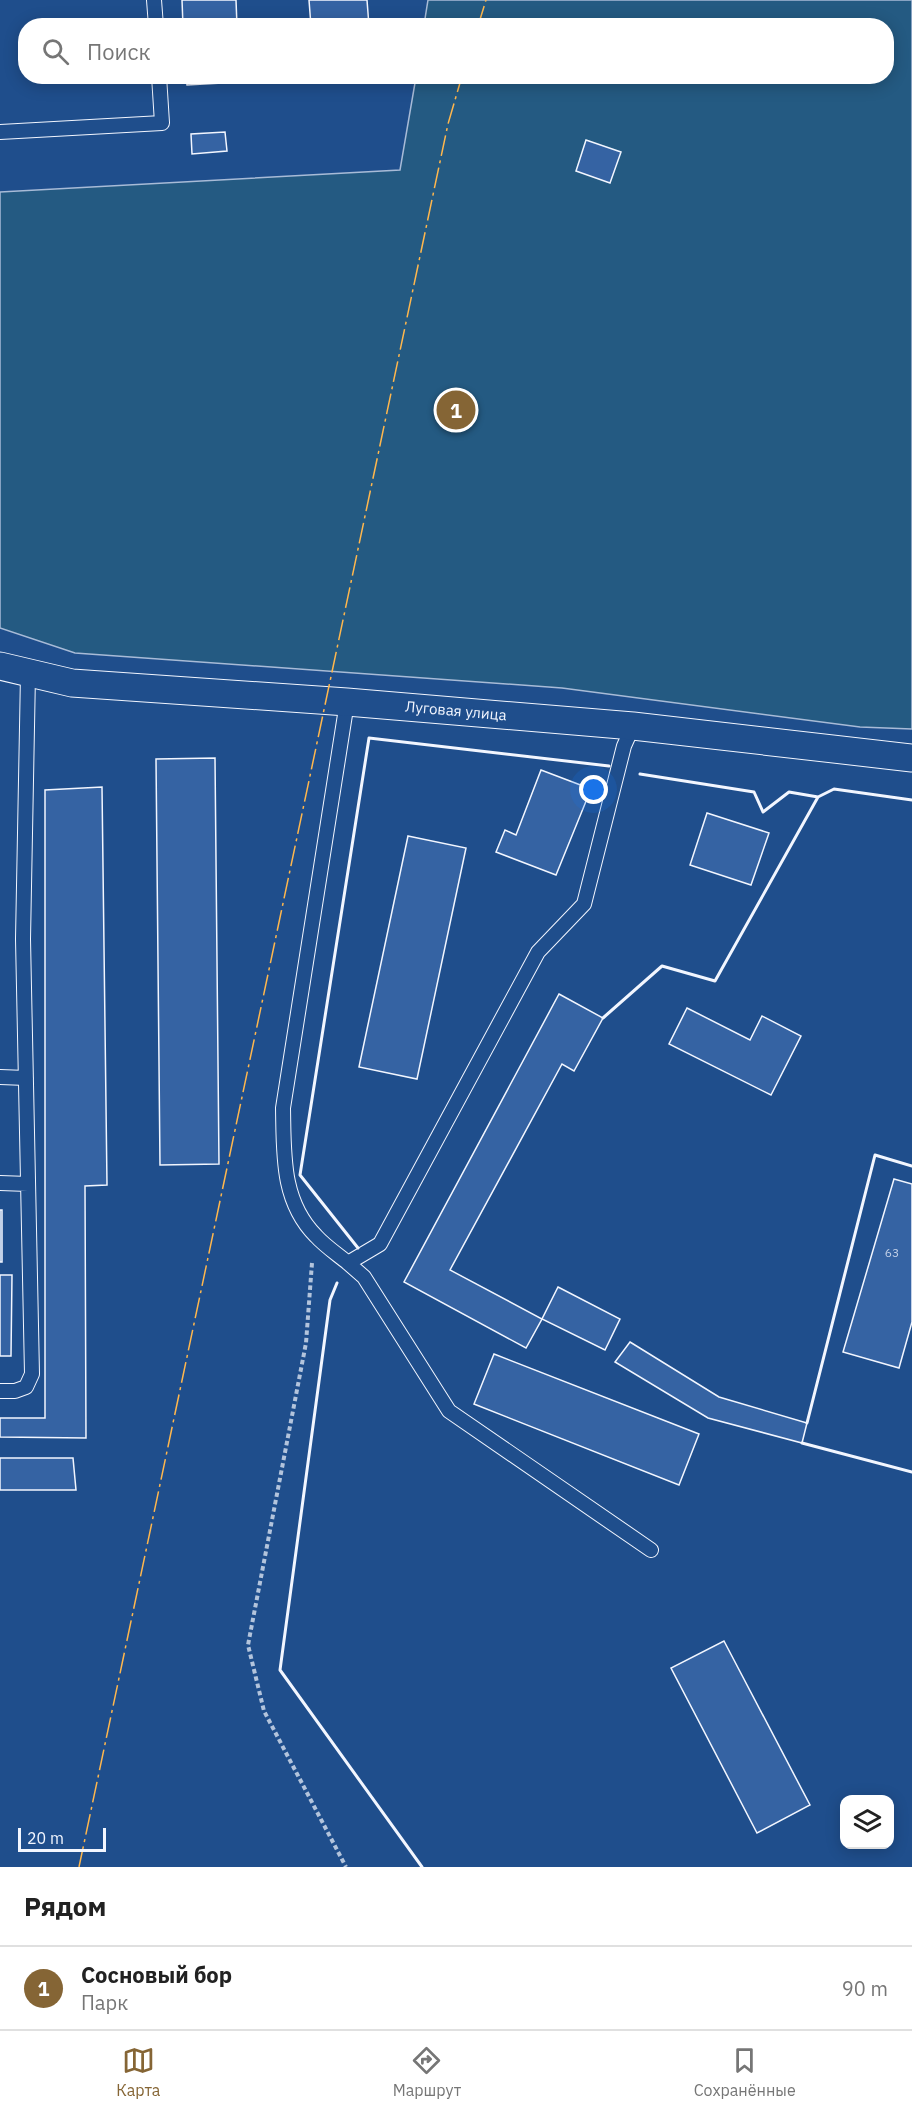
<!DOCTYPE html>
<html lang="ru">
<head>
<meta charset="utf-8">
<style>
  body { margin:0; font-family:"IBM Plex Sans",sans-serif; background:#f2f2f2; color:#222 }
  .controls { position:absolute; right:18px; bottom:18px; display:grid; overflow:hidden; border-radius:12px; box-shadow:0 3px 15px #0003 }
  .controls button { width:54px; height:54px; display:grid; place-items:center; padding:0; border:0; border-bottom:2px solid #e0e0e0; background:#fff; color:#222; font:30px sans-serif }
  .scale { position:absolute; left:18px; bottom:15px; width:88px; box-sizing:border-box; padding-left:6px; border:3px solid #f2f6ff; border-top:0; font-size:16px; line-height:21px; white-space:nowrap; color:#f2f6ff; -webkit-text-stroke:4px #1f4e8c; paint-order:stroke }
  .you { position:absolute; left:594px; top:790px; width:21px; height:21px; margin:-15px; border:4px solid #fff; border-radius:50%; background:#1a73e8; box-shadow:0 0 0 9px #1a73e833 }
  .badge { display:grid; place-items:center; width:39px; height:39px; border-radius:50%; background:#856535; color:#fff; font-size:20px; font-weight:700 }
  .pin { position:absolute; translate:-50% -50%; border:3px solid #fff; box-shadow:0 2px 6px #0006 }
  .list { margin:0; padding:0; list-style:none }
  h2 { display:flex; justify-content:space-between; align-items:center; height:78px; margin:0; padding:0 24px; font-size:26px }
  h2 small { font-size:20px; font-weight:400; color:#767676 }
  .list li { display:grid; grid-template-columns:39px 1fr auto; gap:18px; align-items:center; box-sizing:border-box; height:84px; padding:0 24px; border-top:2px solid #e0e0e0 }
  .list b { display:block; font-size:22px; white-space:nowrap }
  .list p { margin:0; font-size:20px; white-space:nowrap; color:#767676 }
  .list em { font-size:20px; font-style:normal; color:#767676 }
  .icon { flex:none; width:33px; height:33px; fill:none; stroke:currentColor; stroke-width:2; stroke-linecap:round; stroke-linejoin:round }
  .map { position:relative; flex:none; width:912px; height:1867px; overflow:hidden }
  .search { position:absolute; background:#fff; box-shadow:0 3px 15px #0003; left:18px; right:18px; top:18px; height:66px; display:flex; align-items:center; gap:15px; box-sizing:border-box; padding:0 21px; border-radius:24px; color:#767676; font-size:22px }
  .sheet { height:162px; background:#fff }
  nav { display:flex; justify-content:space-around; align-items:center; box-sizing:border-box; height:84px; border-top:2px solid #e0e0e0; background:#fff; font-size:16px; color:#767676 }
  nav a { display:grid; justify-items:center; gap:3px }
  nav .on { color:#856535 }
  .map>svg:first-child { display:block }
  .green { fill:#245a82; stroke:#a8bbd7; stroke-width:1.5 }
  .building { fill:#3563a3; stroke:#f2f6ff; stroke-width:1.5 }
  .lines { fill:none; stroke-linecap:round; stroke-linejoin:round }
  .service-casing { stroke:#f2f6ff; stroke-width:16 }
  .minor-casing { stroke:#f2f6ff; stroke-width:29 }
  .path { stroke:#b3c4dc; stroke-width:4; stroke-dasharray:4.5 3; stroke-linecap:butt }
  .service { stroke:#1f4e8c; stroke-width:14 }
  .minor { stroke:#1f4e8c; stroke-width:27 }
  .wall { stroke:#f2f6ff; stroke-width:3 }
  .power { stroke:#ffb74d; stroke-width:1.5; stroke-dasharray:21 4.5 3 4.5; stroke-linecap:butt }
  .labels { text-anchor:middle; stroke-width:4.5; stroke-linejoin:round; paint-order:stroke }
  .number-label { font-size:12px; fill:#c3d1e8 }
  .street-label { font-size:15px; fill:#f2f6ff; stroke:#1f4e8c }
</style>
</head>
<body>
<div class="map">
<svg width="912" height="1867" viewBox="0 0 912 1867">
  <rect width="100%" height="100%" fill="#1f4e8c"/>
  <path class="green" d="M428,0H912V729L860,727L562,688L75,653L0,628V192L400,170L416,77L886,76V26L424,25Z"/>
  <path class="building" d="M182,0H236L237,26H183Z
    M309,0H367L369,26H311Z
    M186,76H240V82L187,85Z
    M225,132L227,151L192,154L191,134Z
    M586,140L621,152L610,183L576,171Z
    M215,758L219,1164L160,1165L156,759Z
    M541,770L591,789L556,875L496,852L505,830L516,835Z
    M102,787L107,1185L85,1186L86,1438L0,1437V1418H45V790Z
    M707,813L769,833L751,885L690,865Z
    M408,836L466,848L417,1079L359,1067Z
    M559,994L603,1018L574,1071L562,1064L450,1270L542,1319L526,1348L404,1282Z
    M687,1008L750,1040L762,1016L801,1036L771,1095L669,1044Z
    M894,1179L912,1184V1322L899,1368L843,1352Z
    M0,1210H2V1262H0Z
    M0,1275H12L11,1356H0Z
    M558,1287L620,1319L605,1350L542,1319Z
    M630,1342L719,1397L807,1423L802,1443L708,1418L615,1362Z
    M494,1354L699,1434L679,1485L474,1404Z
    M0,1458H73L76,1490H0Z
    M724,1641L810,1805L757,1833L671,1668Z"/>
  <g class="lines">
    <g class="service-casing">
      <path id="service" d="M154,0L156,26
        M0,132L162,123L159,76
        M347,702L283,1108C284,1153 281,1201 316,1236C325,1246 337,1254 348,1263L380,1244L538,952L584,904L624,746L633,726
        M0,1077L26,1078
        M0,1183L28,1184
        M348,1263L364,1277L449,1411L651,1550
        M0,1391H15L26,1387L32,1374L23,939L28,674"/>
    </g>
    <g class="minor-casing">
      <path id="minor" d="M0,666L72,683L347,702L633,726L912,758"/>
    </g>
    <path class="path" d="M312,1263L306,1343L248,1645L264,1711L346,1867"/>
    <use href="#service" class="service"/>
    <use href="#minor" class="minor"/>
    <path class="wall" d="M818,797L834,789L912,800
      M603,1018L662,966L715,981L818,797L789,792L763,812L754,792L640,774
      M358,1248L300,1175L369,738L609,766
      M337,1283L330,1300L280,1670L422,1867
      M807,1423L875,1155L912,1166
      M802,1443L912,1472"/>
    <path class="power" d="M478,26L486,0
      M79,1867L448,124L462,76"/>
  </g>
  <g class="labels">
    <g class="number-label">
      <text x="892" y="1257">63</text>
    </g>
    <g class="street-label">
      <text transform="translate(456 711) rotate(5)" y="5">Луговая улица</text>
    </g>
  </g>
</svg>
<div class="controls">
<button><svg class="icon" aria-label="layers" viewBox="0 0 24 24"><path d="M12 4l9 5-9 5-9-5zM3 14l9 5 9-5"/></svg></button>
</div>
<div class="scale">20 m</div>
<div class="you"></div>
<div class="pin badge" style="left:456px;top:410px">1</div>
<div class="search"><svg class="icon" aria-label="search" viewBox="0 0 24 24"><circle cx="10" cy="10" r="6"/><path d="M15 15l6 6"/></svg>Поиск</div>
</div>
<section class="sheet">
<h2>Рядом<small></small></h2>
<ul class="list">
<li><span class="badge">1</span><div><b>Сосновый бор</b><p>Парк</p></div><em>90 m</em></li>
</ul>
</section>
<nav>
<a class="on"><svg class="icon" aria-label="map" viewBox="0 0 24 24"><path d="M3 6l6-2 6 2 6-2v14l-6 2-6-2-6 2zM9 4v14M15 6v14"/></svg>Карта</a>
<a><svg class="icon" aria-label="directions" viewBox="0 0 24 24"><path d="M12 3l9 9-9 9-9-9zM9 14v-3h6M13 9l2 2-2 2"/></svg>Маршрут</a>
<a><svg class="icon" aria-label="saved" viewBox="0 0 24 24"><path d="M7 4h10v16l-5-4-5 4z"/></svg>Сохранённые</a>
</nav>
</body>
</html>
